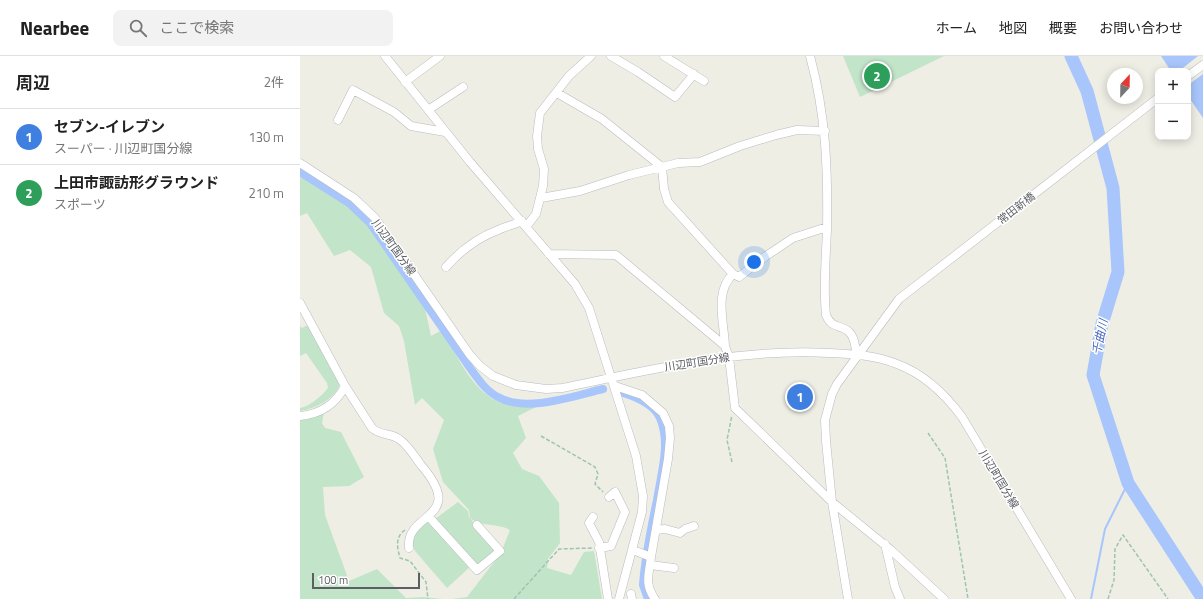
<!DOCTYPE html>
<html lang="ja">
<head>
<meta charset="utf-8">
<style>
  body { margin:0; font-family:"Titillium Web","Noto Sans JP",sans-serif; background:#f2f2f2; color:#222 }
  .controls { position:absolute; right:12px; top:12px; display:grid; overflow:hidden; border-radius:8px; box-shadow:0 2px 10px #0003 }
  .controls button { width:36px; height:36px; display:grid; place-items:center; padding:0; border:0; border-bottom:1px solid #e0e0e0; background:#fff; color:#222; font:20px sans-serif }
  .compass { position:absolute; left:807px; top:12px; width:36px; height:36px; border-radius:50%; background:#fff; box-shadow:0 2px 10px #0003; rotate:22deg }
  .scale { position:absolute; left:12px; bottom:10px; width:108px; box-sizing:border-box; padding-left:4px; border:2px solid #5c5e64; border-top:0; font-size:11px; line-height:14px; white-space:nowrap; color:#5c5e64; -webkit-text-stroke:3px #fff; paint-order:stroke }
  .you { position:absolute; left:454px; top:206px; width:14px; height:14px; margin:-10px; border:3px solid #fff; border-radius:50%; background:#1a73e8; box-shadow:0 0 0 6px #1a73e833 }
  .badge { display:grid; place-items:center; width:26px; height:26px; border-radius:50%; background:#2563eb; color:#fff; font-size:13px; font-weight:700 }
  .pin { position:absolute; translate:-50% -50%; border:2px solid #fff; box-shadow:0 1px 4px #0006 }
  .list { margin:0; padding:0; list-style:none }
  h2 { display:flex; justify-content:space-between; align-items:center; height:52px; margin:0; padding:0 16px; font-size:17px }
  h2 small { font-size:13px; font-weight:400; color:#767676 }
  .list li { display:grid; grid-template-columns:26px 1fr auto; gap:12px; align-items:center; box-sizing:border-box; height:56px; padding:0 16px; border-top:1px solid #e0e0e0 }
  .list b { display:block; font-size:15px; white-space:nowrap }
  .list p { margin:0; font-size:13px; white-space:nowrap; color:#767676 }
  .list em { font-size:13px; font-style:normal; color:#767676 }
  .icon { flex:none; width:22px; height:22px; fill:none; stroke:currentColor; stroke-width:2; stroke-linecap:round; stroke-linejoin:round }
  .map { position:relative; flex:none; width:903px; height:543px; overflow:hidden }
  header { display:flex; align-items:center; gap:24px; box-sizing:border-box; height:56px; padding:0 20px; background:#fff; border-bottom:1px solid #e0e0e0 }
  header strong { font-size:19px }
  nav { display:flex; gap:22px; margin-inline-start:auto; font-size:14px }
  .search { width:280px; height:36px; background:#f2f2f2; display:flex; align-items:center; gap:10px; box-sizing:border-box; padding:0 14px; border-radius:8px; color:#767676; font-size:15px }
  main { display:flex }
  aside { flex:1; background:#fff }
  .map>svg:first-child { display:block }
  .green { fill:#c2e4c9 }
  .water { fill:#a8c6fb }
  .pier { fill:#eeeee5 }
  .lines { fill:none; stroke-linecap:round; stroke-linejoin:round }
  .stream { stroke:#a8c6fb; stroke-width:2 }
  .canal { stroke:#a8c6fb; stroke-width:8 }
  .river { stroke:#a8c6fb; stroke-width:13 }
  .minor-casing { stroke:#b9bbc0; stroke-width:9 }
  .path { stroke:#9cc5b0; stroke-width:1.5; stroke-dasharray:4 2; stroke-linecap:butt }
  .minor { stroke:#fff; stroke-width:8 }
  .labels { text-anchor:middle; stroke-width:3; stroke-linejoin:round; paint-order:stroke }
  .street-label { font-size:11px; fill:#5c5e64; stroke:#fff }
  .water-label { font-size:12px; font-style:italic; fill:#4b6bbd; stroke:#fff }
</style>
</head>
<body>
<header>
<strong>Nearbee</strong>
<div class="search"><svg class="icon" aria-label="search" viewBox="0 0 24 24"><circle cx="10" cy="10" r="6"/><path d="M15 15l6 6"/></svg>ここで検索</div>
<nav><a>ホーム</a><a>地図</a><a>概要</a><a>お問い合わせ</a></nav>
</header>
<main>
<aside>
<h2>周辺<small>2件</small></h2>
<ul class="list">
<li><span class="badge" style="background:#3f7fe0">1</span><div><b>セブン-イレブン</b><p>スーパー · 川辺町国分線</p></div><em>130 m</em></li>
<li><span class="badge" style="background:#2e9e5b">2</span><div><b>上田市諏訪形グラウンド</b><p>スポーツ</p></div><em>210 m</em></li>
</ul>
</aside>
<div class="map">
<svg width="903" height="543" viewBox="0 0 903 543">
  <rect width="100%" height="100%" fill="#eeeee5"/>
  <path class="green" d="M543,0H644L560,41Z
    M0,118L49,148L59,157L79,180L124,248L131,280L142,274C158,301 175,343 209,349C220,350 230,349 240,349L218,360L226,382L213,397L222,413L239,420L259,447L260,487L248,503L247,512L271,519L284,496L294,495L302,543H152L167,541L201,497L210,474C198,467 180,471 170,462L169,454L143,426L133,393L144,364L122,342L115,349L104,285L99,270L84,257L71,211L50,194L34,200L7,157L0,160Z
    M8,269L40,328C35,343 15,353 0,355V352C10,350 22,340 28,332L27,327L6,297L0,300V270L2,272Z
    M24,357L22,367L25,372L41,376L64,421L49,430L23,431L25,459L49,525L77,513L106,542L123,541L143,543H0V362Z
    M158,446L168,455L169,461L197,494L178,512L135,463Z
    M130,464L171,510L147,532L115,495L112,487L117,473Z"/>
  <path class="water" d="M861,0H903V62L888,40V15H871Z"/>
  <path class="pier" d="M898,0H903V18L888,29V15H879Z"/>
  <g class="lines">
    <path class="stream" d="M791,543L805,473L828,427"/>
    <path class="canal" d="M0,116L49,147L70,167L170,312C178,323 186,335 198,341C226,357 273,340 303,333
      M323,337C336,341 354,349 360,362C371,387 361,418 357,444C351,472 345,500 343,529L348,543"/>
    <path class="river" d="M771,0L787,35L813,132L818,216L802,268L793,319L828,427L903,543"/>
    <g class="minor-casing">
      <path id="minor" d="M85,0L170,106L275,228L289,252L336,400L343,440L342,456L319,543
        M311,0L338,16L375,41L394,18
        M364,0L404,25
        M510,0C526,59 528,113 527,173C526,201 523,231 526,259C532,274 543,268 550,277C555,282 555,292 557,298
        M888,20L903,9
        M105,26L140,0
        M257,37L302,63L362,111L364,133L368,146L433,218L439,221L466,200L493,182L527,171
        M128,54L163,31
        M38,64L53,34L94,56L111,70L145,76
        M0,107L54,142L75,162L170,299L180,310L193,320L216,329L246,333L262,332C350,314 438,292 529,297C552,298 575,299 597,308C624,318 645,338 662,361L771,543
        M241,142L280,135L329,119L378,107L400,106L440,90L476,79L497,74L525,75
        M226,171L236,158L243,130L244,113L238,93L237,80L240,57L269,20L291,0
        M249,198L316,199L425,290L429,301L435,352L532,446L591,494L644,543
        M146,211C161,194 177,182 198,174C206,170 214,169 222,165
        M0,247L45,330L72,372C81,380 91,377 99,383C108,389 115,401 121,409C168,464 105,455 109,492
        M425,290C424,266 414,236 433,218
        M315,330L342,339L363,357L369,370L370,382L368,403L351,501
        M0,360C20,358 36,348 45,330
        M129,461L177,514L200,495L177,469
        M293,461L289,467L299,486L308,543
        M356,474L365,473L380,477L385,473L394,470
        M585,488L595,531L600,543
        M299,492L311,490L325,456L315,436L309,441
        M333,494L351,501C349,518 344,528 355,543
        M350,509L374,512
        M331,538L332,543
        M548,543L532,446L526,385L525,364L532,338L537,328L599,243L858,42"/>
    </g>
    <path class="path" d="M628,377L645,402L668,543
      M241,380L295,411L298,418L295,428L303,436
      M432,406L427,384L432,359
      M105,474C95,481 97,491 100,502L110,505L126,526L128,543
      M214,543L259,493L292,492
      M808,543L814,524L815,493L823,479L868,543"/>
    <use href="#minor" class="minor"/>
  </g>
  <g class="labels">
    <g class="street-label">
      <text transform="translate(716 152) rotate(-38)" y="4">常田新橋</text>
      <text transform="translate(94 191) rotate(54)" y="4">川辺町国分線</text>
      <text transform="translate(397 306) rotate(-9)" y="4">川辺町国分線</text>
      <text transform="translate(699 423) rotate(59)" y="4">川辺町国分線</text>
    </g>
    <g class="water-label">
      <text transform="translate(800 281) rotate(-78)" y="4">千曲川</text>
    </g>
  </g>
</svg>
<div class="controls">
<button>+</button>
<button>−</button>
</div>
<svg class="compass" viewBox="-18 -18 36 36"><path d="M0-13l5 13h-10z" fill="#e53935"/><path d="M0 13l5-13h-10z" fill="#767676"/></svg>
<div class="scale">100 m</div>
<div class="you"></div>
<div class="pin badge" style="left:500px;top:341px;background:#3f7fe0">1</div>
<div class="pin badge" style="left:577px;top:20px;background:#2e9e5b">2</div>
</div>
</main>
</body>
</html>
